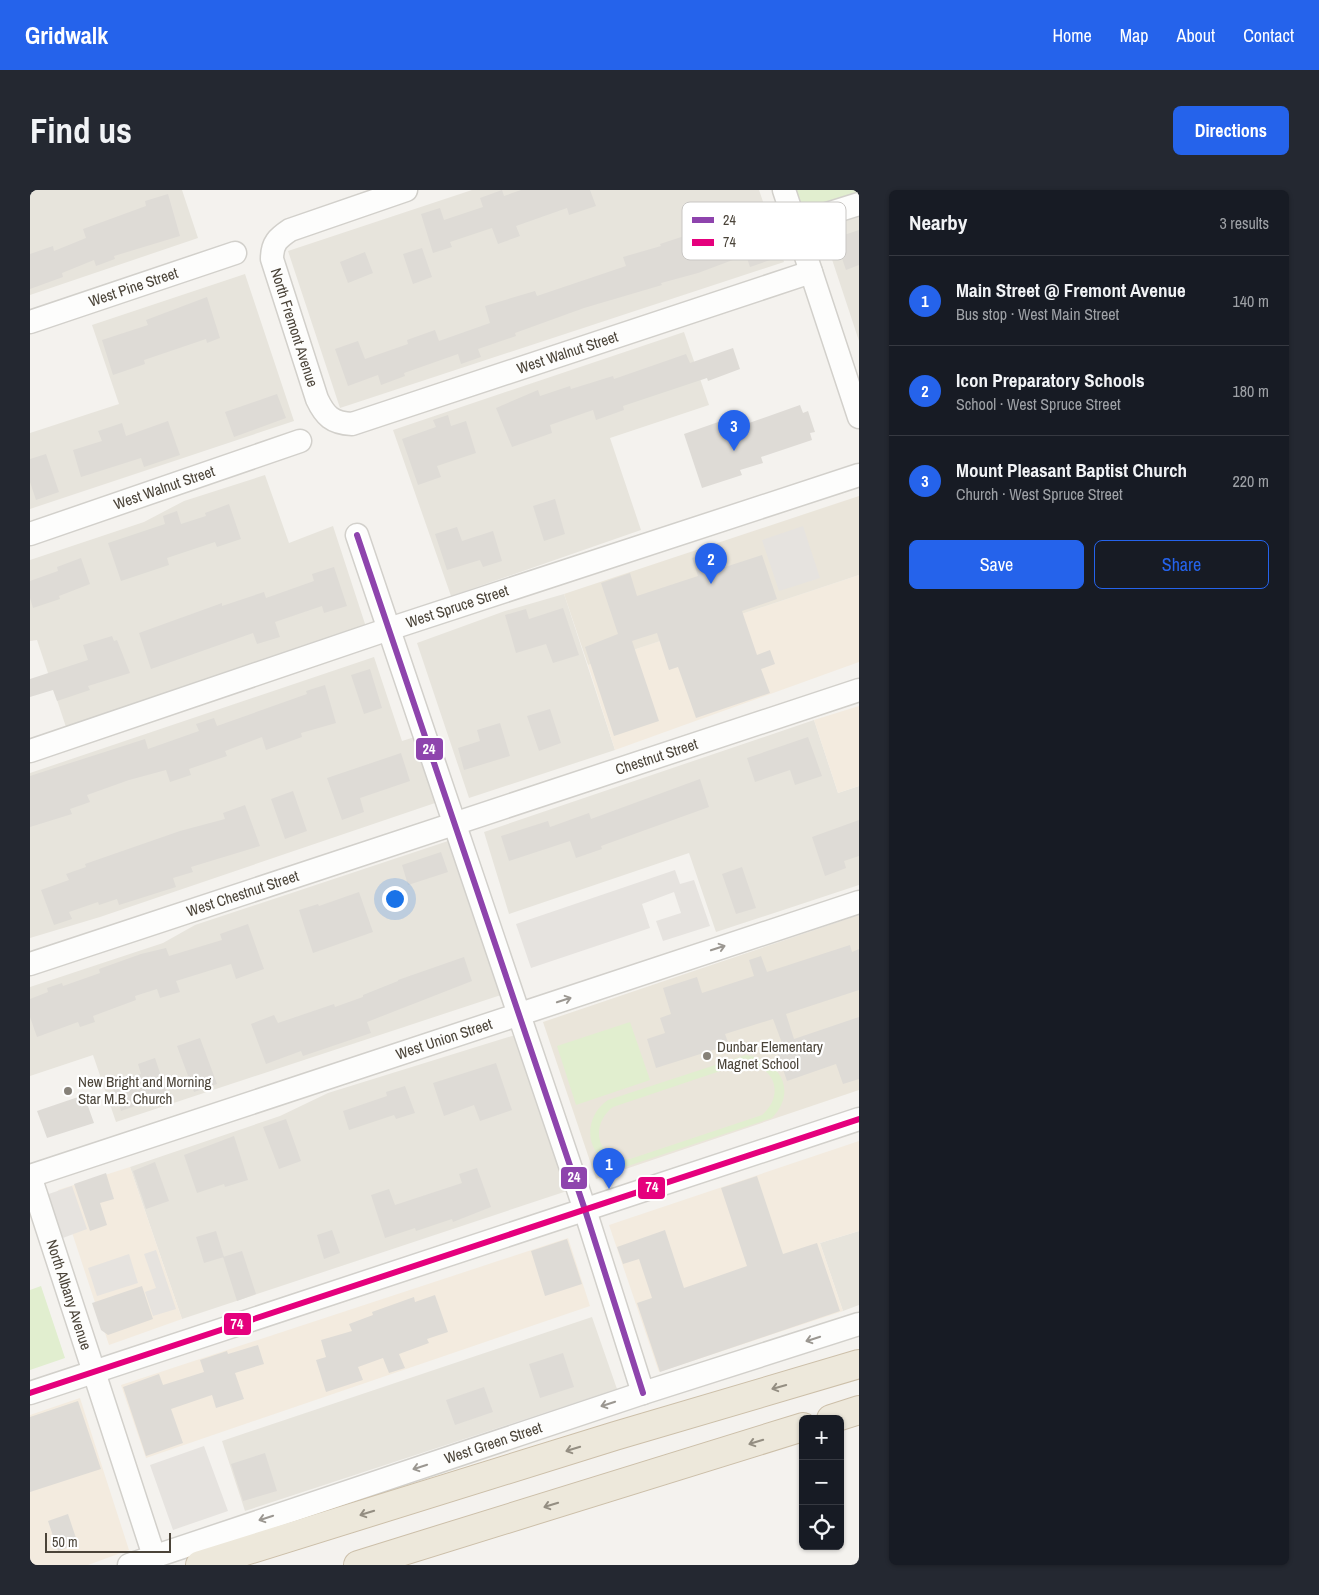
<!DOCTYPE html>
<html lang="en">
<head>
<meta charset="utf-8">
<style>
  body { margin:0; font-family:"Archivo Narrow",sans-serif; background:#242831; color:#f1f3f6 }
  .controls { position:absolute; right:15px; bottom:15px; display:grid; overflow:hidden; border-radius:8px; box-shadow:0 1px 4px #0004 }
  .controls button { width:45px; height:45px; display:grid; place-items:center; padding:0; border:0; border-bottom:1px solid #363941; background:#171b24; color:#f1f3f6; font:25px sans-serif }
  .scale { position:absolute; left:15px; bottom:12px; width:126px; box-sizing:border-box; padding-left:5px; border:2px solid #4b4439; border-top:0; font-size:14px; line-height:18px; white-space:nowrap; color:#4b4439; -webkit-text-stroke:4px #fff; paint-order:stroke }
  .you { position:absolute; left:364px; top:708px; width:18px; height:18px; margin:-12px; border:4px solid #fff; border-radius:50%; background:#1a73e8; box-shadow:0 0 0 8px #1a73e833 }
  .badge { display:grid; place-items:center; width:32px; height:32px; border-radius:50%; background:#2563eb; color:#fff; font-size:16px; font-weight:700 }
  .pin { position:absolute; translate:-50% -41px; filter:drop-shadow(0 1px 2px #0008) }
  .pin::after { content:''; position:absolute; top:26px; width:18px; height:15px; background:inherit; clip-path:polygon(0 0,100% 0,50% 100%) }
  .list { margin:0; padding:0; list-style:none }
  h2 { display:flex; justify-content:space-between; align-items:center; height:65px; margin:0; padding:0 20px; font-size:21px }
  h2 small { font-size:16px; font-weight:400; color:#9ea1a6 }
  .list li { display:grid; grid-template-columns:32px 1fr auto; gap:15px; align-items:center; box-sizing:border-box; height:90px; padding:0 20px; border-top:1px solid #363941 }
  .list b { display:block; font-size:19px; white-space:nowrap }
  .list p { margin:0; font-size:16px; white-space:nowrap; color:#9ea1a6 }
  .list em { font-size:16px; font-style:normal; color:#9ea1a6 }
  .actions { display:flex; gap:10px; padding:15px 20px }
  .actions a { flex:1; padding:11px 0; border:1px solid #2563eb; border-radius:8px; text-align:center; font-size:18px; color:#2563eb }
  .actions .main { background:#2563eb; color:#fff }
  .icon { flex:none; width:28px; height:28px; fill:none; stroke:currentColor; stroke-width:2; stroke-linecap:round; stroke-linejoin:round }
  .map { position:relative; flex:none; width:829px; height:1375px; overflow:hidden; border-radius:8px }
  header { display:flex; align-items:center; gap:30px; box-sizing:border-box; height:70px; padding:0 25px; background:#2563eb; color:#fff }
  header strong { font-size:24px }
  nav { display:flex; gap:28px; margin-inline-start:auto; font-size:18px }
  .intro { display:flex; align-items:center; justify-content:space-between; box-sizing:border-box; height:120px; padding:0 30px }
  h1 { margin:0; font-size:35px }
  .button { padding:12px 22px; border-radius:8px; background:#2563eb; color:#fff; font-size:18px; font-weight:700 }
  main { display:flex; gap:30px; padding:0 30px }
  aside { flex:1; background:#171b24; border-radius:8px; box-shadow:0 1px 4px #0004 }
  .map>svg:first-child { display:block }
  .residential { fill:#e7e4dc }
  .commercial { fill:#f3ebdf }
  .education { fill:#eae5da }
  .green { fill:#e1eecf; fill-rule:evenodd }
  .parking { fill:#e6e3df }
  .building { fill:#dedbd6 }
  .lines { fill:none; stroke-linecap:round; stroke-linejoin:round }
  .minor-casing { stroke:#d2d0cb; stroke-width:25 }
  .highway-casing { stroke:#ccbfa9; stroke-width:30 }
  .minor { stroke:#fdfdfc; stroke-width:22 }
  .highway { stroke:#ede8db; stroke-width:28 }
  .bus-1-casing { stroke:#fff; stroke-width:10 }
  .bus-2-casing { stroke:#fff; stroke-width:10 }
  .bus-1 { stroke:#8e44ad; stroke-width:6 }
  .bus-2 { stroke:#e5007d; stroke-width:6 }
  .oneway { stroke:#9b9791 }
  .oneway2 { stroke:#948e82 }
  .poi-dot { fill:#868178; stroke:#fff; stroke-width:2 }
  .labels { text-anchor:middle; stroke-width:4.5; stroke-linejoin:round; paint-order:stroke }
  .street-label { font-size:15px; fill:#4b4439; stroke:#fff }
  .poi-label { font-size:15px; fill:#4b4439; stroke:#fff; text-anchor:start }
  .key { fill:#fff; stroke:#c9c7c4; stroke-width:1 }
  .key-label { font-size:14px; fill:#4b4439 }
  .line-badge { stroke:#fff; stroke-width:2 }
  .badge-label { font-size:14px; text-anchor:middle; font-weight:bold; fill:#fff }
</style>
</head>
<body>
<header>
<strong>Gridwalk</strong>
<nav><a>Home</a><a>Map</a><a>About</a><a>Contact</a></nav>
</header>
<div class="intro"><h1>Find us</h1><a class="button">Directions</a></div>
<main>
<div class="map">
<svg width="829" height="1375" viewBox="0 0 829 1375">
  <rect width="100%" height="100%" fill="#f4f2ee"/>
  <path class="residential" d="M0,0H152L168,48L0,105Z
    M442,0H729L754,72L310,218L258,61Z
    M829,3V151L785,18Z
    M215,84L264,231L0,319V243L89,214L62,135Z
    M654,142L679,215L580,248L611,340L421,406L363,240Z
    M235,285L259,353L303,336L336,437L36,537L7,450L0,451V370L114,332L154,311Z
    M534,404L585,560L439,608L387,453L475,421Z
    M344,467L372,551L388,546L408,612L70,727L0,748V583Z
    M784,530L808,603L829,596V695L686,742L659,663L479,724L454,642Z
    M421,650L471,805L86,932L63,865L0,886V797L133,753L165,735Z
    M485,845L537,1001L152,1129L100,977L250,926L298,903Z
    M829,1041V1115L813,1121L790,1053Z
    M562,1127L587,1199L215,1321L192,1251Z"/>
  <path class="commercial" d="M829,385V472L585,560L558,475Z
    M829,516V596L808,603L784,530Z
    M829,951V1041L790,1053L813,1121L629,1182L579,1035Z
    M100,977L152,1129L79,1155L28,1000Z
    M538,1048L560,1116L116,1268L91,1195Z
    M50,1208L99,1360L58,1375H0V1225Z"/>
  <path class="education" d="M829,306V385L558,475L534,404Z
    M829,725V900L566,989L513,832Z"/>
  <path class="green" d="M765,0H829V3L773,22Z
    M600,832L620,890L546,915L527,856Z
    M716,865C750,870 768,901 742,928L598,976C560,980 546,932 578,910ZM720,873C747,880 753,907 732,925L600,969C568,972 558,936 583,917L711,874Z
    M11,1096L35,1168L0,1180V1100Z"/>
  <path class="parking" d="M773,336L790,388L749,401L732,350Z
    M645,680L650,694L664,690L680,736L633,751L626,731L651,723L644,702L612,714L620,738L501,778L486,734Z
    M42,996L57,1039L22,1052L7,1008Z
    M126,1060L146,1119L123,1126L115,1102L126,1098L114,1064Z
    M99,1064L108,1093L67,1106L58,1078Z
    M174,1256L198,1321L143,1340L120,1275Z"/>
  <path class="building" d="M472,0L474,6L491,0H560L566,16L539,25L537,18L486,36L490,46L468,54L462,38L420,52L422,57L403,63L391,24L410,18L414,30L453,17L450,8Z
    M138,4L150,46L84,66L85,69L66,76L64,70L32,83L33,87L0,99V64L23,56L24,61L56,48L53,39L116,16L115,11Z
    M733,28L746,68L720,77L716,65L668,83L631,93L632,95L554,118L485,143L486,146L448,159L451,167L431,174L428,164L374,183L375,186L351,195L348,185L318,196L305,159L328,151L335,169L378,154L377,150L405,140L409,151L460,133L455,116L505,101L507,106L596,76L593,67L631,56L630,54L691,34L694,42Z
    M829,40V75L816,80L805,48Z
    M392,58L402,87L383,94L373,64Z
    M335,62L343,83L318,93L310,72Z
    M177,107L190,148L177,153L176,149L114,170L115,174L83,185L72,150L118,135L116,130Z
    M703,158L710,179L678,191L677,188L593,216L594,220L566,230L563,220L520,235L522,243L482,257L466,218L508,200L510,206L540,196L541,199L583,186L584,189L656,164L660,173Z
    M247,204L256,228L204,247L195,222Z
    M770,215L773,223L778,221L785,242L780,243L782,250L731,267L733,273L710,280L712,285L672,298L654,244L694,230L696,236L718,228L719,233Z
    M418,225L421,236L436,231L446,263L407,276L411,287L388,295L372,249L406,237L403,230Z
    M138,231L150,265L114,277L111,268L51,287L43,260L72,251L68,241L92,233L96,246Z
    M16,264L29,302L6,310L0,292V269Z
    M525,309L535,344L514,351L503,316Z
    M199,314L211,349L187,357L185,352L137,368L139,375L91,391L78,353L135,334L133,326L147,321L151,334L176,326L175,323Z
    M427,337L432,351L463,341L472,371L453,377L450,370L417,380L405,344Z
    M680,362L686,380L732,365L747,409L712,421L727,465L740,460L745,474L731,479L740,503L666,528L648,477L639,480L627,443L602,451L629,531L584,546L555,457L588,444L571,393L600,383L607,406L668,386L662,368Z
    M51,368L60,394L29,406L30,409L3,418L0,408V391L28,381L27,377Z
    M304,377L317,416L294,423L292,416L245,432L250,447L227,454L223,443L121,479L109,443L192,413V416L234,402L236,408L284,391L282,384Z
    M533,418L549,465L523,473L516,454L486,463L475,425L496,419L499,429Z
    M82,446L84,451L87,450L100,483L58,496L60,500L27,511L23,500L0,507V489L58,470L53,455Z
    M340,479L352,518L334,524L321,485Z
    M295,495L306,533L271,543L272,547L236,560L232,547L195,561L197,566L159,579L161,585L140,592L136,580L99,590L57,605L60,612L40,619L42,624L0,637V586L115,549L118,559L169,541L166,534L184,528L187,536L277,504L276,501Z
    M520,519L531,553L509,561L497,526Z
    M470,533L480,566L434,580L428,558L450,551L447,540Z
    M778,547L792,586L765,595L760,580L725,592L717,568Z
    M371,563L380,591L330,608L334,622L312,630L297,588Z
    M670,589L679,617L571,656L572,659L546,668L540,651L479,671L471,646L518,631L520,637L559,623L561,629Z
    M263,601L277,641L255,649L241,609Z
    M215,615L230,656L161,677L163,682L143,688L146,697L89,715L87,709L69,715L68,712L39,722L42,729L24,735L11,700L39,690L36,684L56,677L55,674L150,641L195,629L193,623Z
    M829,630V666L814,671L816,678L795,686L782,647Z
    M411,662L418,682L378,695L372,675Z
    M712,677L726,718L706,724L692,684Z
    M329,702L343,742L283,763L269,720L288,714L289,716Z
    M218,734L234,779L206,789L201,774L146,791L150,802L130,808L127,799L105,806L106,810L63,826L65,832L50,837L48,832L7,847L0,827V809L18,802L17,798L32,793L33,796L70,783L69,779L111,764L136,758L139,766L192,750L190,744Z
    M820,755L822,762L829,759V800L756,824L764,849L829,827V889L813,894L806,874L757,891L745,856L752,853L743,829L695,844L699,855L626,878L617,849L635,843L630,828L641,824L633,798L667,787L672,803L724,786L719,770L731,766L737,782Z
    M434,767L442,791L337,832L341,843L273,866L271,861L236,874L221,834L244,825L248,833L304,814L305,817L333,807V805L368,791V790Z
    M170,848L187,894L164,902L147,856Z
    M125,868L139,910L122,916L120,911L91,921L82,894L111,884L108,874Z
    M466,873L482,920L450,931L444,915L414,926L403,893Z
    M375,896L385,923L366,929L364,925L319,940L313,921L357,906L356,902Z
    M54,905L64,933L17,948L7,921Z
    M256,929L271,971L249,979L233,937Z
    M204,946L218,990L195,997L194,994L167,1003L154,965Z
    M125,972L139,1011L116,1019L103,981Z
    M447,978L461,1017L423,1032L422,1029L386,1041L385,1038L355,1048L341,1005L359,999L365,1015L432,993L429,984Z
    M76,983L84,1009L70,1013L77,1035L60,1041L44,994Z
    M727,986L753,1064L787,1053L810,1121L630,1182L607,1113L622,1108L609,1069L593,1074L587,1057L635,1040L654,1098L717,1076L691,998Z
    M302,1040L310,1063L294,1069L287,1045Z
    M186,1041L194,1067L174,1073L166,1047Z
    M537,1049L552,1094L515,1106L501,1061Z
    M212,1061L226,1104L207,1111L193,1067Z
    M112,1096L123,1129L78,1145L71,1140L62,1113Z
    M405,1105L418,1142L397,1149L399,1153L369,1164L375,1178L359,1183L353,1168L328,1177L333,1190L296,1202L286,1170L296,1167L291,1150L322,1141L319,1134L343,1125L342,1122L384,1107L385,1112Z
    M228,1155L234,1174L205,1183L214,1209L186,1218L182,1205L141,1219L153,1253L116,1266L93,1197L129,1184L133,1195L174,1182L170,1170L197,1161L198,1164Z
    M533,1163L544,1197L510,1208L499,1174Z
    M454,1197L463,1222L425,1235L416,1210Z
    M48,1211L71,1279L0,1302V1227Z
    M235,1263L247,1301L213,1311L201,1274Z
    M38,1324L48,1354L28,1361L18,1331Z"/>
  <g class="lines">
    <g class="minor-casing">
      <g id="minor">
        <path id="s1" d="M376,0L260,40C248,48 242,53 242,69L287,209C295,226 302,233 322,234L781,82"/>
        <path d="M754,0L829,227"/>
        <path d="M765,34L829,14"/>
        <path id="s2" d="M0,132L205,63"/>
        <path id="s3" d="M0,344L270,251"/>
        <path d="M327,345L555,1020L613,1203"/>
        <path id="s4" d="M0,561L359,439L829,285"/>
        <path id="s5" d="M0,774L829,500"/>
        <path id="s6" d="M0,986L829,712"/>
        <path id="s7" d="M0,986L124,1366"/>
        <path d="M0,1203L829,929"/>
        <path id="s8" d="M99,1375L613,1203L829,1134"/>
      </g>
    </g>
    <g class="highway-casing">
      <path id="highway" d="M801,1229L829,1220
        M170,1375L585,1246L829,1174
        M328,1375L773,1237"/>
    </g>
    <use href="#minor" class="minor"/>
    <use href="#highway" class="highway"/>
    <g class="bus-1-casing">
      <path id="bus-1" d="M327,345L555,1020L613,1203"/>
    </g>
    <g class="bus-2-casing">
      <path id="bus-2" d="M0,1203L829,929"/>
    </g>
    <use href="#bus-1" class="bus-1"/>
    <use href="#bus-2" class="bus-2"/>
  </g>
  <defs><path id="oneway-shaft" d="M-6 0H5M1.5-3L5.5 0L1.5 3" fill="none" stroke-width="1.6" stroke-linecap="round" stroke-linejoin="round" transform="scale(1.25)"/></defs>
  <g class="oneway">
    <use href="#oneway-shaft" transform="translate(688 758) rotate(-18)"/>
    <use href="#oneway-shaft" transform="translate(534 810) rotate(-18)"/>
    <use href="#oneway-shaft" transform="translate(783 1149) rotate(162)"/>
    <use href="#oneway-shaft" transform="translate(578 1214) rotate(162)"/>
    <use href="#oneway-shaft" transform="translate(390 1277) rotate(162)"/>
    <use href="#oneway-shaft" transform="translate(236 1328) rotate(162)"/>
  </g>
  <g class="oneway2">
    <use href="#oneway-shaft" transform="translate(749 1197) rotate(164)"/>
    <use href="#oneway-shaft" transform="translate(726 1252) rotate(163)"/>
    <use href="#oneway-shaft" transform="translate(543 1259) rotate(163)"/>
    <use href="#oneway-shaft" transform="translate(521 1315) rotate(163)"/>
    <use href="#oneway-shaft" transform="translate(337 1323) rotate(163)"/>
  </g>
  <g class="poi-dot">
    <circle cx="677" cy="866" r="5"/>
    <circle cx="38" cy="901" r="5"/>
  </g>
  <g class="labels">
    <g class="street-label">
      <text dy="5" stroke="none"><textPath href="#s2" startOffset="109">West Pine Street</textPath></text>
      <text dy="5" stroke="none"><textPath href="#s1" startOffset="231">North Fremont Avenue</textPath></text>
      <text dy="5" stroke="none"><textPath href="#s1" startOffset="579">West Walnut Street</textPath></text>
      <text dy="5" stroke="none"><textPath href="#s3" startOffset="142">West Walnut Street</textPath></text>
      <text dy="5" stroke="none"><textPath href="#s4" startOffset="451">West Spruce Street</textPath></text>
      <text dy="5" stroke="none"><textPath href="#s5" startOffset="660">Chestnut Street</textPath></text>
      <text dy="5" stroke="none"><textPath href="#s5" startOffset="224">West Chestnut Street</textPath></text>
      <text dy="5" stroke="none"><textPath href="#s6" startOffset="436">West Union Street</textPath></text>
      <text dy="5" stroke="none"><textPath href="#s7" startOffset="125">North Albany Avenue</textPath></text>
      <text dy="5" stroke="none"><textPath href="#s8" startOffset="384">West Green Street</textPath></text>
    </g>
    <g class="poi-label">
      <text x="687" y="862">Dunbar Elementary<tspan x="687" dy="17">Magnet School</tspan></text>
      <text x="48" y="897">New Bright and Morning<tspan x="48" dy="17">Star M.B. Church</tspan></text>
    </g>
  </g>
  <rect x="652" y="12" width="164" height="58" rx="8" class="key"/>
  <rect x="662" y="27" width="22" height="6" fill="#8e44ad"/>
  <rect x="662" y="49" width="22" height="7" fill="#e5007d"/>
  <g class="key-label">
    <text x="693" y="35">24</text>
    <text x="693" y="57">74</text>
  </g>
  <g class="line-badge">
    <rect x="385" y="547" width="29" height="24" rx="5" fill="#8e44ad"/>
    <rect x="530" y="976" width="28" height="24" rx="5" fill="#8e44ad"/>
    <rect x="607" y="986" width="29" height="24" rx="5" fill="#e5007d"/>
    <rect x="193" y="1122" width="29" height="24" rx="5" fill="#e5007d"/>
  </g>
  <g class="badge-label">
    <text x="399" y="564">24</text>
    <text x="544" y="992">24</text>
    <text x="622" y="1002">74</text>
    <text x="207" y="1139">74</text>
  </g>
</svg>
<div class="controls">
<button>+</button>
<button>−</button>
<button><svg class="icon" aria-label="locate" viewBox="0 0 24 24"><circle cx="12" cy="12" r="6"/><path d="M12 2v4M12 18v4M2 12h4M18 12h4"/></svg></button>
</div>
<div class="scale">50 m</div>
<div class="you"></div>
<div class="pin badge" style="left:579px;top:999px">1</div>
<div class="pin badge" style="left:681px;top:394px">2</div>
<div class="pin badge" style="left:704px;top:261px">3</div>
</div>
<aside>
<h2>Nearby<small>3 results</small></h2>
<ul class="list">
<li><span class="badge">1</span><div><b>Main Street @ Fremont Avenue</b><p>Bus stop · West Main Street</p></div><em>140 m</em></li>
<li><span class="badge">2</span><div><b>Icon Preparatory Schools</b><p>School · West Spruce Street</p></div><em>180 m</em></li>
<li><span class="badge">3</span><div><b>Mount Pleasant Baptist Church</b><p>Church · West Spruce Street</p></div><em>220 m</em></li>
</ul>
<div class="actions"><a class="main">Save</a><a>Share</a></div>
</aside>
</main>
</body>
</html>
